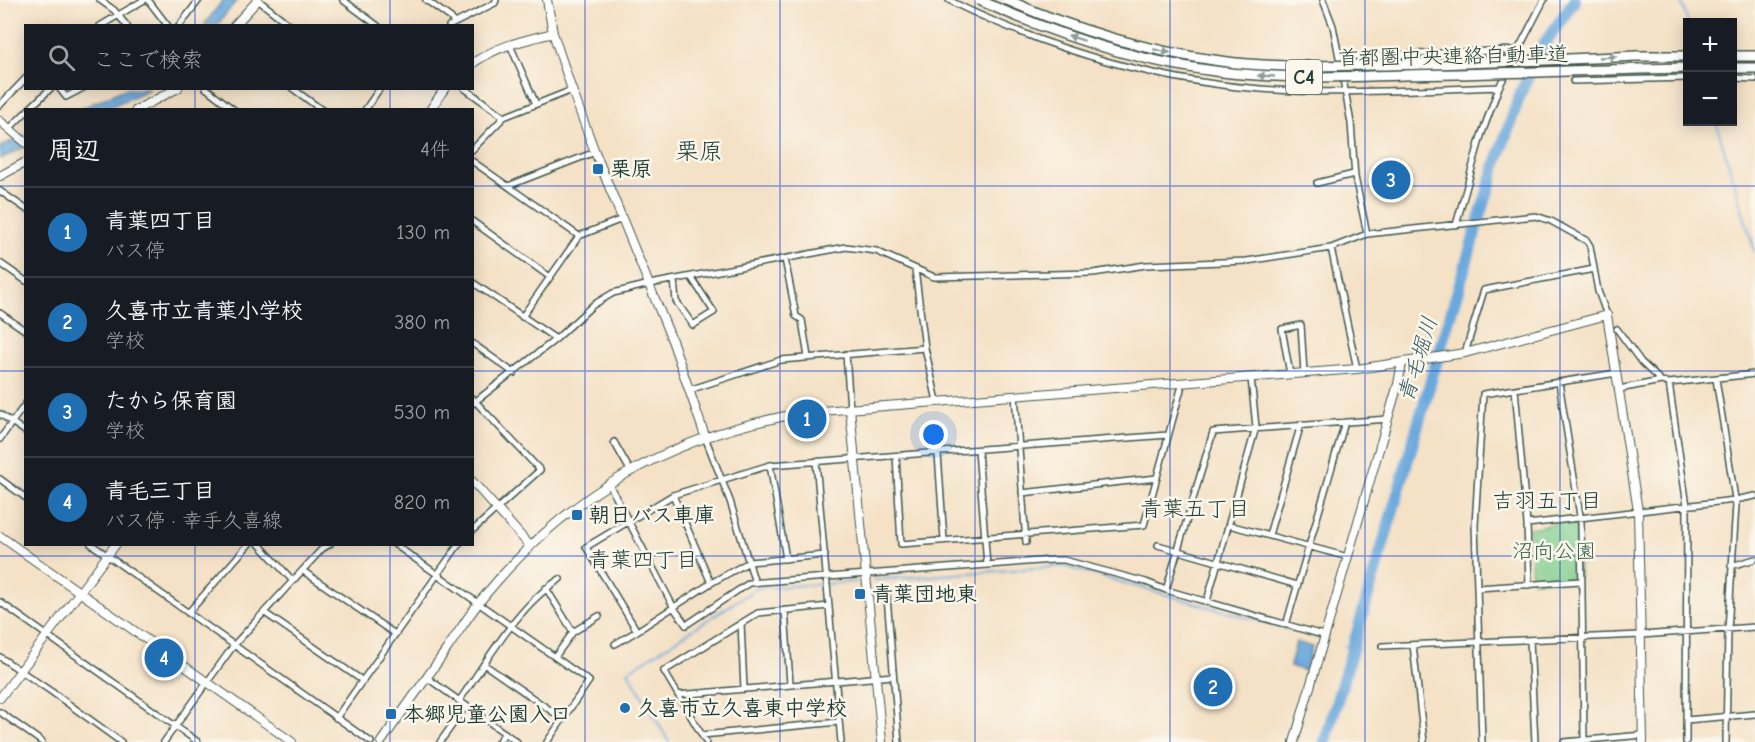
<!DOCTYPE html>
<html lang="ja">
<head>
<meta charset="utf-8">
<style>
  body { margin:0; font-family:"Comic Neue","Klee One",sans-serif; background:#20242c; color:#f1f3f6 }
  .controls { position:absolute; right:18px; top:18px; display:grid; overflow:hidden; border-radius:0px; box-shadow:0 3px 15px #0003 }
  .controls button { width:54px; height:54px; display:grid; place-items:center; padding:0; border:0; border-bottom:2px solid #363941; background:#171b24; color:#f1f3f6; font:30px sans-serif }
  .you { position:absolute; left:934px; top:435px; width:21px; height:21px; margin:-15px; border:4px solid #fff; border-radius:50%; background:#1a73e8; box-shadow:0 0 0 9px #1a73e833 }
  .badge { display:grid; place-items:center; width:39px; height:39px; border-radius:50%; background:#1f6fb2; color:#fff; font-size:20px; font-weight:700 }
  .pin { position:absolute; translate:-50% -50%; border:3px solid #fff; box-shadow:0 2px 6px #0006 }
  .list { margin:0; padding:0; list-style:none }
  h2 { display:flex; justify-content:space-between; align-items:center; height:78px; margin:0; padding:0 24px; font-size:26px }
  h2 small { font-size:20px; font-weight:400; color:#9ea1a6 }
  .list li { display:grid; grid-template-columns:39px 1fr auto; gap:18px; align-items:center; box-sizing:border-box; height:90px; padding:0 24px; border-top:2px solid #363941 }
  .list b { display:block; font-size:22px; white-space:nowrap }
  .list p { margin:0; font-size:20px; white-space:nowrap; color:#9ea1a6 }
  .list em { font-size:20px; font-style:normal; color:#9ea1a6 }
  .icon { flex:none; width:33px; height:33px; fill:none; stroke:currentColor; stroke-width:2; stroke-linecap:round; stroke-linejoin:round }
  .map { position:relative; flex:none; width:1755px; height:742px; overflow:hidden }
  .search { position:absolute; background:#171b24; box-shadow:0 3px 15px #0003; left:24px; top:24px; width:450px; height:66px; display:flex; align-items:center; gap:15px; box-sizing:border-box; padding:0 21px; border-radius:0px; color:#9ea1a6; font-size:22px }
  .panel { position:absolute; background:#171b24; box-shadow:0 3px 15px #0003; left:24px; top:108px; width:450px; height:438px; border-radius:0px }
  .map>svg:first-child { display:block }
  .green { fill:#7dcc8b; stroke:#4e8460; stroke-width:1.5 }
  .water { fill:#6ba9dd; stroke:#457388; stroke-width:1.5 }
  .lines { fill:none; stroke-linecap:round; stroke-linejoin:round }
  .stream { stroke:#6ba9dd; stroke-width:2 }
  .river { stroke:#6ba9dd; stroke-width:12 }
  .street-casing { stroke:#3f564a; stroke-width:8 }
  .secondary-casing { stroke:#3f564a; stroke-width:10 }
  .highway-casing { stroke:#3f564a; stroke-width:12 }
  .street { stroke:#fff; stroke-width:5 }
  .secondary { stroke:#fff; stroke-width:8 }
  .highway { stroke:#fff; stroke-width:9 }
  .highway-bridge-casing { stroke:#3f564a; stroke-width:12; stroke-linecap:butt }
  .highway-bridge { stroke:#fff; stroke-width:9 }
  .oneway { fill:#8f9e9a }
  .grid { fill:none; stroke:#1d4ed8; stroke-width:1.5; stroke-opacity:0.55 }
  .poi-dot { fill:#1f6fb2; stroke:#fbf7ec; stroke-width:2 }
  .labels { text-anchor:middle; stroke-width:5; stroke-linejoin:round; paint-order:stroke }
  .shield { fill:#fbf7ec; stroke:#61756b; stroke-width:1.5 }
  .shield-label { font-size:20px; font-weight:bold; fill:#1f3d34 }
  .street-label { font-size:21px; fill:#1f3d34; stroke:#fbf7ec }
  .poi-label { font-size:21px; font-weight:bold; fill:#1f3d34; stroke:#fbf7ec; text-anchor:start }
  .park-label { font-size:21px; fill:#36614a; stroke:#fbf7ec }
  .water-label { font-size:22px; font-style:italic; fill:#365d67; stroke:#fbf7ec }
  .neighbourhood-label { font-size:22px; fill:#1f3d34; stroke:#fbf7ec }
  .quarter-label { font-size:24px; fill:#1f3d34; stroke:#fbf7ec }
</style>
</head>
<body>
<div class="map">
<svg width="1755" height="742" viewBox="0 0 1755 742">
  <rect width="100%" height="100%" fill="#fbf7ec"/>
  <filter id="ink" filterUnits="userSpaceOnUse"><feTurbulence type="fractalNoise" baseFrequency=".0167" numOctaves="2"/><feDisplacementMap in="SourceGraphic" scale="12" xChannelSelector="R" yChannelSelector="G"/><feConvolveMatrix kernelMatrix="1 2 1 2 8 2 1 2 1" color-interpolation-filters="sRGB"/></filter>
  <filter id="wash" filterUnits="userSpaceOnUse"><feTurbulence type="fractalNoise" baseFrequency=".008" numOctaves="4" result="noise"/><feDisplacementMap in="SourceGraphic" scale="24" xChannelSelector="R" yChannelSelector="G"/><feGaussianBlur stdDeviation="1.35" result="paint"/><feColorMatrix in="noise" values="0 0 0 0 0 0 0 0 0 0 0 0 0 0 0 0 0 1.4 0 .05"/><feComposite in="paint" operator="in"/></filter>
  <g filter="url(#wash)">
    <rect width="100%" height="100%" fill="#f4e1c6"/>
    <path class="green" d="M1574,521L1576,524L1579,576L1576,579L1534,581L1532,580L1529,528Z"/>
    <path class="water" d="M223,0H237L217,25H204Z
      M125,89H150L105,109H80Z
      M25,135V147L0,159V147Z
      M1296,642L1312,647L1305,671L1290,666Z"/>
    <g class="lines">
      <path class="stream" d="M1681,0L1688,23
        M1716,122L1755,252
        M874,580L1064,566L1319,638
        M1345,646L1353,648
        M669,742L628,671L757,588L856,582"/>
      <path class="river" d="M1325,742L1444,336L1497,161L1521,92L1542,47L1575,0"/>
    </g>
  </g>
  <g filter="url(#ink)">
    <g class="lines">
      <g class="street-casing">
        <path id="street" d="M100,0L114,10L127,26
          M148,0L168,26
          M258,0L291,26
          M343,0L378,26
          M426,0L451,18L454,23
          M949,0C978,16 1010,28 1041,40C1099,61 1160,77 1222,85C1313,97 1407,90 1499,87
          M1323,0L1333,26L1339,57L1351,123L1355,177L1367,234
          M100,26L144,0
          M179,26L199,0
          M449,26L495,3L496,0
          M510,45L536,104
          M1339,57L1518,50
          M1732,78L1755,79
          M1573,81L1688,78
          M59,88L66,97L83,88
          M206,88L234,110
          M292,88L322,110
          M464,88L504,117
          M0,105L26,78
          M28,110L51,88
          M365,110L380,88
          M9,129L26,112
          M472,150L504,117L572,90
          M472,161L579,236
          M1317,183L1354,174
          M508,186L595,152
          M0,191L26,209
          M472,221L550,277
          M1456,225L1481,136L1499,87L1544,0
          M1331,248L1357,369
          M785,259L796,316L802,320L808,357
          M0,263L26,281
          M915,269L925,348L937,401
          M674,280L676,301L693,325L714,312L691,277
          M472,282L556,339
          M0,313L26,331
          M522,317L579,236L622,219
          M1617,329L1641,362L1661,381
          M472,343L514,373
          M1465,353L1484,290L1594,269
          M846,354L850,409
          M1290,374L1282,329L1301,325L1304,373
          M1716,379L1736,505L1728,630L1726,742
          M1559,382L1581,522L1584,740
          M1669,383L1687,506L1686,742
          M1515,389L1527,524L1529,585
          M1619,389L1661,381L1669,383L1755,374
          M689,390L781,360L925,348
          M1015,395L1026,542
          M472,398L540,470L472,531
          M472,404L556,339L593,305L613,293L650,284L846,247L876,251L934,277L1093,273L1146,265L1247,261L1331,248L1367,234L1536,216L1551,221L1587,241L1590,246L1598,291L1607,315
          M0,414L26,432
          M705,437L730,501L755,583
          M0,439L26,403
          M614,442L631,472
          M978,450L987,565
          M938,454L944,540
          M896,456L901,544L1144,525L1181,389
          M816,461L841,742
          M770,465L786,559
          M0,479L26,498
          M609,484L674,608L686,625L749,583L1053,560H1064L1146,582L1166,590L1326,636
          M1022,493L1157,478
          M673,495L711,583
          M1527,524L1735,500L1755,496
          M1229,525L1348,557
          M1269,535L1301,424
          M91,544L371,742
          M259,544L293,581
          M394,544L589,681L547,742
          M1158,545L1297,585
          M825,555L749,562L711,583L637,631L586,547L673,495L770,465L1168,435
          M1731,566L1755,559
          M303,571L395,634
          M546,588L573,632L555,657
          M1478,588L1581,581
          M1166,590L1213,432L1388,419
          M887,597L899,742
          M1207,601L1256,427L1251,378
          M0,602L198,742
          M785,610L790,684
          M188,613L249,544
          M265,613L363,681
          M741,623L744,689
          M1286,625L1345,422
          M573,632L599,616
          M1530,640L1535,742
          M615,644L637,631
          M1413,645L1424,742
          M1382,646L1641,635L1755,627
          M0,657L52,692L121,742
          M485,665L563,719
          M426,677L517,742
          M678,695L893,676
          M459,701C487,661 519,604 560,579
          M0,712L42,742
          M336,718L459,544
          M1686,720L1755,714
          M702,735L839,722
          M164,742L234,645L322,549L330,544
          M440,742L466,706
          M498,742L505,733
          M706,742L664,671L758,613L829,606
          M1482,742L1475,525L1483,394L1617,373
          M1564,742L1643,735"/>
      </g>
      <g class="secondary-casing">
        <path id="secondary" d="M547,0L553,33L572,90L595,152L673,343L705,436
          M234,26L258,0
          M472,64C496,46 525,40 553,33
          M136,110L178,88
          M430,110L445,88
          M0,121L26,143
          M0,176L26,162
          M850,409L882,742
          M472,481L530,546
          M0,536L292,742
          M0,698L116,544
          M381,742C403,711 425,680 447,649C458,633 468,616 481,600C568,493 672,433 809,412L1357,369L1465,353L1607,315L1638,511L1643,742
          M1294,742L1398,384L1402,363"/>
      </g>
      <g class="highway-casing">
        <path id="highway" d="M1637,56H1688
          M1732,56H1755
          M1732,68H1755
          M1640,69L1688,68"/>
      </g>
      <use href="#street" class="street"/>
      <use href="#secondary" class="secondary"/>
      <use href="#highway" class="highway"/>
      <g class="highway-bridge-casing">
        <path id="highway-bridge" d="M979,0C1056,35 1138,62 1222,72C1282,79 1343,77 1404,75C1482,74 1561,71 1640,69
          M1007,0C1075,30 1147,51 1220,61C1270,68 1320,66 1370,65C1459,64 1548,60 1637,56"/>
      </g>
      <use href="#highway-bridge" class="highway-bridge"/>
    </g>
    <defs><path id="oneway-solid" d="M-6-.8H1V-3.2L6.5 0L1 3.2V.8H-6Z" transform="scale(1.5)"/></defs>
    <g class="oneway">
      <use href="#oneway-solid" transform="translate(1076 38) rotate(-161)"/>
      <use href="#oneway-solid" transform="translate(1162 51) rotate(12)"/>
      <use href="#oneway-solid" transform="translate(1608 57) rotate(-3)"/>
      <use href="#oneway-solid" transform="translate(1266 76) rotate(-177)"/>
    </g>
  </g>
  <path class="grid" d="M195,0V26M390,0V26M585,0V742M780,0V742M975,0V742M1170,0V742M1365,0V742M1560,0V742M195,88V110M390,88V110M0,186H26M472,186H1755M0,371H26M472,371H1755M195,544V742M390,544V742M0,556H1755"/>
  <g class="poi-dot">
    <rect x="592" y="163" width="12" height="12" rx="3"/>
    <rect x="571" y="509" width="12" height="12" rx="3"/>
    <rect x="854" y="588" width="12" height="12" rx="3"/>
    <circle cx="625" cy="708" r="6"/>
    <rect x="385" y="708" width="12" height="12" rx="3"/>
  </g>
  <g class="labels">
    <rect class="shield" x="1286" y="60" width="36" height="34" rx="4.5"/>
    <g class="shield-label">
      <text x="1304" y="84">C4</text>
    </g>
    <g class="street-label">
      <text transform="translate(1453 56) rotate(-1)" y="7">首都圏中央連絡自動車道</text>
    </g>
    <g class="poi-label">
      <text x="610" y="176">栗原</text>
      <text x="589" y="522">朝日バス車庫</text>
      <text x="872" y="601">青葉団地東</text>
      <text x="637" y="715">久喜市立久喜東中学校</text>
      <text x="403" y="721">本郷児童公園入口</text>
    </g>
    <g class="park-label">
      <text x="1554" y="558">沼向公園</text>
    </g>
    <g class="water-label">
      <text transform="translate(1417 359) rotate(-73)" y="8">青毛堀川</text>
    </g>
    <g class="neighbourhood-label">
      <text x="1547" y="508">吉羽五丁目</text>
      <text x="1195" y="516">青葉五丁目</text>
      <text x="643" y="567">青葉四丁目</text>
    </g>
    <g class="quarter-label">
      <text x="699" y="159">栗原</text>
    </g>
  </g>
</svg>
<div class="controls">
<button>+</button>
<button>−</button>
</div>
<div class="you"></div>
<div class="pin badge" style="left:807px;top:419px">1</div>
<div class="pin badge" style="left:1213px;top:687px">2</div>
<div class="pin badge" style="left:1391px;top:180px">3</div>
<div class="pin badge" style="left:164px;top:658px">4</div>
<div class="search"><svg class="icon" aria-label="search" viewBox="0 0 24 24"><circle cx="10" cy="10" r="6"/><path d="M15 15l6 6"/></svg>ここで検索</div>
<section class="panel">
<h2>周辺<small>4件</small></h2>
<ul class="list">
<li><span class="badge">1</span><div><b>青葉四丁目</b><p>バス停</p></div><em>130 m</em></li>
<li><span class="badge">2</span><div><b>久喜市立青葉小学校</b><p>学校</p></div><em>380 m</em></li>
<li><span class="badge">3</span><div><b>たから保育園</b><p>学校</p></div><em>530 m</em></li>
<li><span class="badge">4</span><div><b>青毛三丁目</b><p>バス停 · 幸手久喜線</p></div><em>820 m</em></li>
</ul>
</section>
</div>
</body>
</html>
